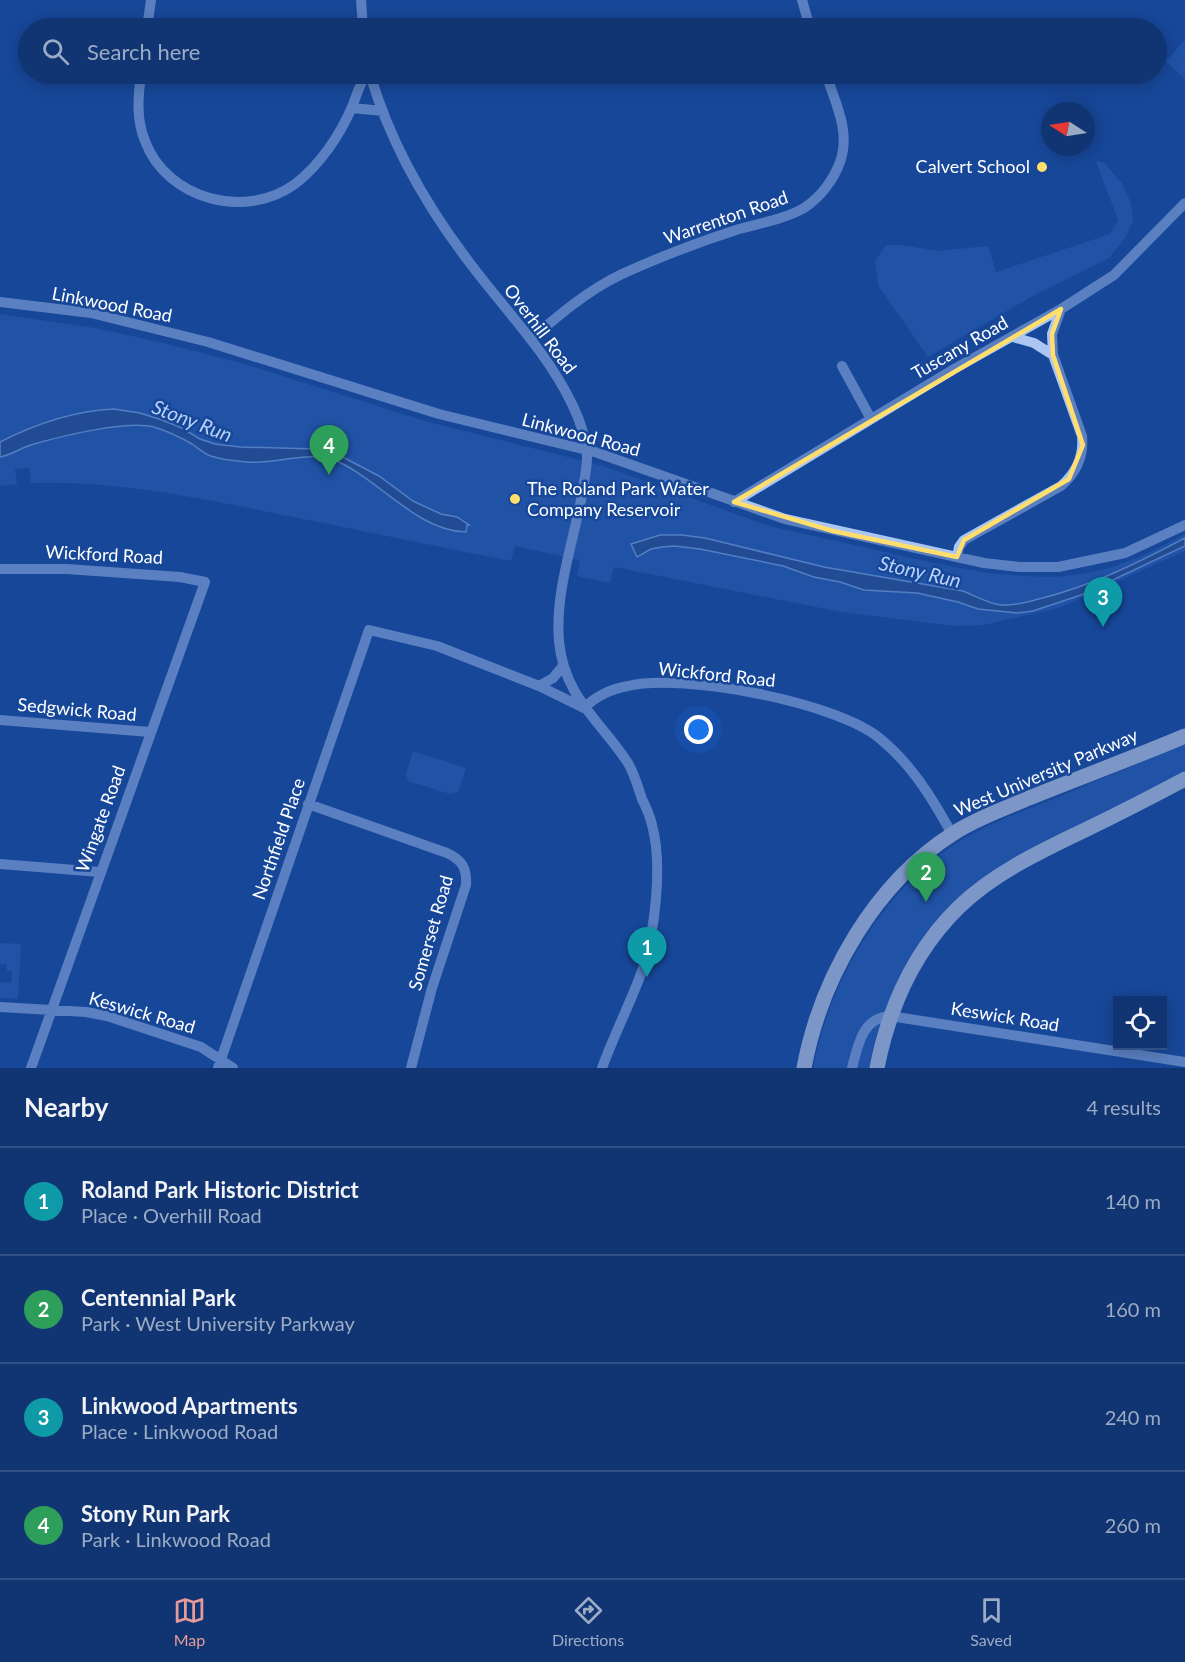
<!DOCTYPE html>
<html lang="en">
<head>
<meta charset="utf-8">
<style>
  body { margin:0; font-family:Lato,sans-serif; background:#1a3d78; color:#f1f3f6 }
  .controls { position:absolute; right:18px; bottom:18px; display:grid; overflow:hidden; border-radius:0px; box-shadow:0 3px 15px #0003 }
  .controls button { width:54px; height:54px; display:grid; place-items:center; padding:0; border:0; border-bottom:2px solid #305085; background:#113573; color:#f1f3f6; font:30px sans-serif }
  .compass { position:absolute; left:1041px; top:102px; width:54px; height:54px; border-radius:50%; background:#113573; box-shadow:0 3px 15px #0003; rotate:282deg }
  .you { position:absolute; left:699px; top:730px; width:21px; height:21px; margin:-15px; border:4px solid #fff; border-radius:50%; background:#1a73e8; box-shadow:0 0 0 9px #1a73e833 }
  .badge { display:grid; place-items:center; width:39px; height:39px; border-radius:50%; background:#e69b98; color:#fff; font-size:20px; font-weight:700 }
  .pin { position:absolute; translate:-50% -50px; filter:drop-shadow(0 2px 3px #0008) }
  .pin::after { content:''; position:absolute; top:32px; width:21px; height:18px; background:inherit; clip-path:polygon(0 0,100% 0,50% 100%) }
  .list { margin:0; padding:0; list-style:none }
  h2 { display:flex; justify-content:space-between; align-items:center; height:78px; margin:0; padding:0 24px; font-size:26px }
  h2 small { font-size:20px; font-weight:400; color:#9cabc4 }
  .list li { display:grid; grid-template-columns:39px 1fr auto; gap:18px; align-items:center; box-sizing:border-box; height:108px; padding:0 24px; border-top:2px solid #305085 }
  .list b { display:block; font-size:22px; white-space:nowrap }
  .list p { margin:0; font-size:20px; white-space:nowrap; color:#9cabc4 }
  .list em { font-size:20px; font-style:normal; color:#9cabc4 }
  .icon { flex:none; width:33px; height:33px; fill:none; stroke:currentColor; stroke-width:2; stroke-linecap:round; stroke-linejoin:round }
  .map { position:relative; flex:none; width:1185px; height:1068px; overflow:hidden }
  .search { position:absolute; background:#113573; box-shadow:0 3px 15px #0003; left:18px; right:18px; top:18px; height:66px; display:flex; align-items:center; gap:15px; box-sizing:border-box; padding:0 21px; border-radius:33px; color:#9cabc4; font-size:22px }
  .sheet { height:510px; background:#113573 }
  nav { display:flex; justify-content:space-around; align-items:center; box-sizing:border-box; height:84px; border-top:2px solid #305085; background:#113573; font-size:16px; color:#9cabc4 }
  nav a { display:grid; justify-items:center; gap:3px }
  nav .on { color:#e69b98 }
  .map>svg:first-child { display:block }
  .green { fill:#2b60b6 }
  .water { fill:#2d508d; stroke:#9ec0f4; stroke-width:1.5 }
  .lines { fill:none; stroke-linecap:round; stroke-linejoin:round }
  .minor { stroke:#abc6f2; stroke-width:10 }
  .major { stroke:#f6f9ff; stroke-width:15 }
  .marked { fill:none; stroke:#ffde6c; stroke-width:4.5; stroke-linejoin:round }
  .poi-dot { fill:#ffde6c; stroke:#174799; stroke-width:2 }
  .labels { text-anchor:middle; stroke-width:5; stroke-linejoin:round; paint-order:stroke }
  .poi-label { font-size:18px; fill:#fff; stroke:#174799; text-anchor:end }
  .street-label { font-size:18px; fill:#fff; stroke:#174799 }
  .water-label { font-size:20px; font-style:italic; fill:#b8d1f8; stroke:#174799 }
</style>
</head>
<body>
<div class="map">
<svg width="1185" height="1068" viewBox="0 0 1185 1068">
  <rect width="100%" height="100%" fill="#174799"/>
  <path class="green" d="M1185,40V79L1166,61Z
    M1096,161L1104,163L1122,183L1131,203L1133,220L1126,237L1109,258L1036,294L928,357L878,285L875,261L886,245H902L937,251L988,246L996,272L1110,234L1118,220Z
    M0,314L95,328L159,342L241,363L428,422L603,466L769,526L943,565L988,573L1024,576L1054,577L1083,574L1109,568L1144,555L1185,534V551L1061,607L984,625L954,626L841,612L614,567L610,583L577,576L580,560L515,546L511,561C435,546 359,530 283,515C201,498 116,480 31,483L29,468L15,469L17,484L0,486Z
    M1185,744V775L1033,850L925,936L872,1068H813C830,981 879,897 952,846C982,826 1017,813 1051,800C1095,781 1140,762 1185,744Z
    M413,751L466,768L458,792L450,794L408,781L406,774Z
    M0,943L21,944L18,999L0,998V982L11,983L12,971H7V964H0Z"/>
  <path class="water" d="M114,409L140,413L162,420L182,428L200,439L215,444L240,447L315,449L335,453L379,476L413,501L441,514L457,517L469,525H467L466,532C418,531 381,482 341,463C309,448 279,465 247,462C235,461 222,460 211,456C204,454 198,448 192,444C180,437 167,431 154,427C127,420 62,436 34,444C22,447 12,455 0,457V442C37,423 73,411 114,409Z
    M660,535H682L705,538L824,567L963,591C976,596 988,604 1002,605C1015,606 1027,602 1039,599C1091,586 1138,563 1185,538V546L1081,595L1033,611L1018,613L978,609L958,602L917,593L864,590L840,582L814,577L783,566L700,549L675,546L662,547L651,549L637,557L631,544Z"/>
  <g class="lines">
    <path class="minor" d="M361,0L363,28
      M802,0L810,28
      M147,28L151,0
      M794,28L808,23
      M141,74C138,97 136,119 145,141C167,200 246,220 295,184C320,165 340,135 352,107C357,95 359,84 367,74
      M370,74C391,146 429,211 476,271C509,314 548,354 572,404C580,420 586,439 587,457C587,471 583,486 581,500C572,546 555,594 559,641C564,697 600,720 628,763C634,773 638,787 642,799C646,807 650,816 652,825C663,865 655,932 642,971C630,1004 614,1035 602,1068
      M352,108L383,111
      M0,302L91,313L208,342L439,414L595,452L785,519L984,563L1019,567H1058L1125,553L1185,525
      M1013,337L1034,343L1053,355
      M531,339C559,315 587,291 620,275C659,257 699,242 739,229C761,223 785,219 804,208C821,197 834,179 840,162C851,132 835,102 826,74
      M842,366L871,419
      M734,502L954,369L1061,309L1114,275L1185,203
      M957,557L959,547L964,540L1061,486C1076,473 1084,456 1082,436L1053,355L1052,334L1061,309
      M0,569H67L180,577L205,582L31,1068
      M539,686L553,678L563,666
      M584,708C596,696 611,689 628,686C683,673 834,702 878,737C911,763 932,798 952,834
      M0,720L150,732
      M308,804L447,853C462,860 467,868 466,885L432,988L411,1068
      M0,864L100,872
      M0,1007L86,1012L107,1016L201,1047L233,1068
      M218,1068L369,630L437,646L539,686L584,708
      M852,1068C858,1045 862,1018 890,1016L1185,1062"/>
    <path class="major" d="M804,1068C821,977 875,883 954,833C977,818 1004,809 1029,798C1081,777 1133,758 1185,736
      M877,1068C889,1007 914,951 959,907C995,872 1042,851 1087,829C1120,813 1153,796 1185,779"/>
  </g>
  <path d="M0 0H1185V1068H0ZM1061,309L1052,334L1053,355L1083,445L1069,479L964,540L957,557L833,531L734,502Z" fill="#174799" fill-opacity=".55" fill-rule="evenodd"/>
  <path class="marked" d="M1061,309L1052,334L1053,355L1083,445L1069,479L964,540L957,557L833,531L734,502Z"/>
  <g class="poi-dot">
    <circle cx="1042" cy="167" r="6"/>
    <circle cx="515" cy="499" r="6"/>
  </g>
  <g class="labels">
    <g class="poi-label">
      <text x="1030" y="173">Calvert School</text>
      <text x="527" y="495" text-anchor="start">The Roland Park Water<tspan x="527" dy="21">Company Reservoir</tspan></text>
    </g>
    <g class="street-label">
      <text transform="translate(726 218) rotate(-19)" y="6">Warrenton Road</text>
      <text transform="translate(112 305) rotate(11)" y="6">Linkwood Road</text>
      <text transform="translate(540 329) rotate(53)" y="6">Overhill Road</text>
      <text transform="translate(960 348) rotate(-30)" y="6">Tuscany Road</text>
      <text transform="translate(581 435) rotate(15)" y="6">Linkwood Road</text>
      <text transform="translate(104 555) rotate(3)" y="6">Wickford Road</text>
      <text transform="translate(717 675) rotate(6)" y="6">Wickford Road</text>
      <text transform="translate(77 710) rotate(5)" y="6">Sedgwick Road</text>
      <text transform="translate(1046 773) rotate(-23)" y="6">West University Parkway</text>
      <text transform="translate(101 819) rotate(-70)" y="6">Wingate Road</text>
      <text transform="translate(279 839) rotate(-71)" y="6">Northfield Place</text>
      <text transform="translate(431 933) rotate(-74)" y="6">Somerset Road</text>
      <text transform="translate(142 1013) rotate(16)" y="6">Keswick Road</text>
      <text transform="translate(1005 1017) rotate(9)" y="6">Keswick Road</text>
    </g>
    <g class="water-label">
      <text transform="translate(192 421) rotate(21)" y="7">Stony Run</text>
      <text transform="translate(920 572) rotate(13)" y="7">Stony Run</text>
    </g>
  </g>
</svg>
<div class="controls">
<button><svg class="icon" aria-label="locate" viewBox="0 0 24 24"><circle cx="12" cy="12" r="6"/><path d="M12 2v4M12 18v4M2 12h4M18 12h4"/></svg></button>
</div>
<svg class="compass" viewBox="-18 -18 36 36"><path d="M0-13l5 13h-10z" fill="#e53935"/><path d="M0 13l5-13h-10z" fill="#9cabc4"/></svg>
<div class="you"></div>
<div class="pin badge" style="left:647px;top:977px;background:#0f9aa8">1</div>
<div class="pin badge" style="left:926px;top:902px;background:#2e9e5b">2</div>
<div class="pin badge" style="left:1103px;top:627px;background:#0f9aa8">3</div>
<div class="pin badge" style="left:329px;top:475px;background:#2e9e5b">4</div>
<div class="search"><svg class="icon" aria-label="search" viewBox="0 0 24 24"><circle cx="10" cy="10" r="6"/><path d="M15 15l6 6"/></svg>Search here</div>
</div>
<section class="sheet">
<h2>Nearby<small>4 results</small></h2>
<ul class="list">
<li><span class="badge" style="background:#0f9aa8">1</span><div><b>Roland Park Historic District</b><p>Place · Overhill Road</p></div><em>140 m</em></li>
<li><span class="badge" style="background:#2e9e5b">2</span><div><b>Centennial Park</b><p>Park · West University Parkway</p></div><em>160 m</em></li>
<li><span class="badge" style="background:#0f9aa8">3</span><div><b>Linkwood Apartments</b><p>Place · Linkwood Road</p></div><em>240 m</em></li>
<li><span class="badge" style="background:#2e9e5b">4</span><div><b>Stony Run Park</b><p>Park · Linkwood Road</p></div><em>260 m</em></li>
</ul>
</section>
<nav>
<a class="on"><svg class="icon" aria-label="map" viewBox="0 0 24 24"><path d="M3 6l6-2 6 2 6-2v14l-6 2-6-2-6 2zM9 4v14M15 6v14"/></svg>Map</a>
<a><svg class="icon" aria-label="directions" viewBox="0 0 24 24"><path d="M12 3l9 9-9 9-9-9zM9 14v-3h6M13 9l2 2-2 2"/></svg>Directions</a>
<a><svg class="icon" aria-label="saved" viewBox="0 0 24 24"><path d="M7 4h10v16l-5-4-5 4z"/></svg>Saved</a>
</nav>
</body>
</html>
